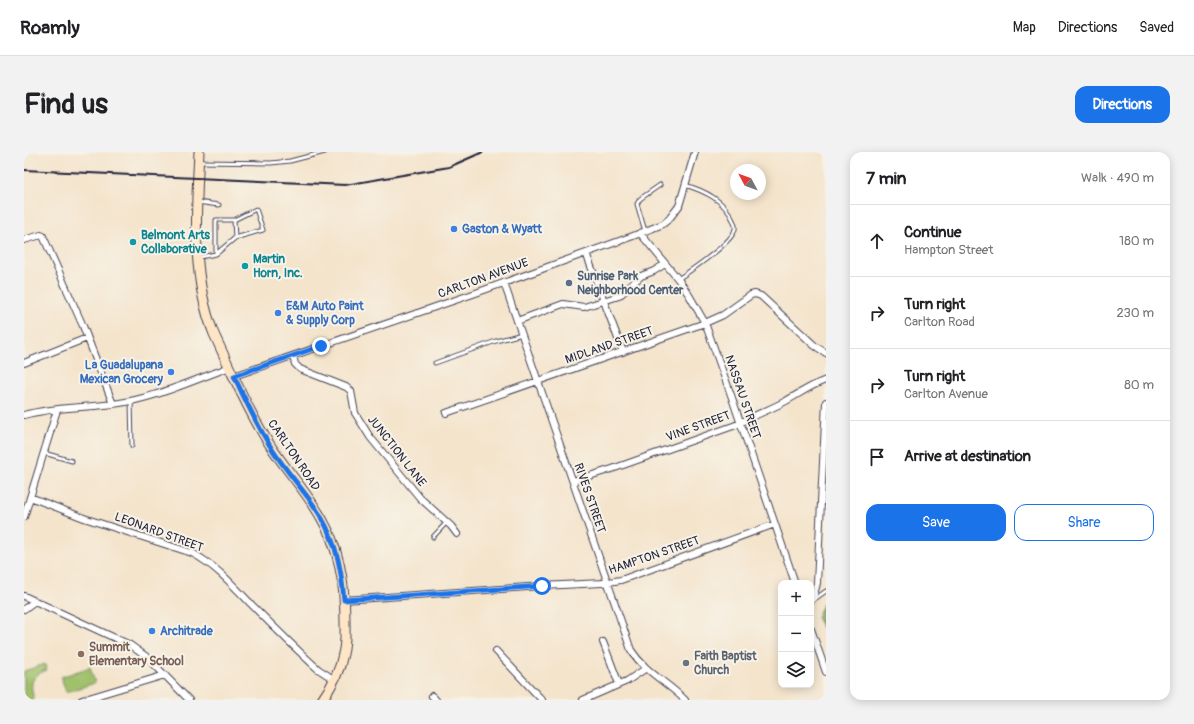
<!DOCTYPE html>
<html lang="en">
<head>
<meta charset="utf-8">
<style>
  body { margin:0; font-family:Pangolin,sans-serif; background:#f2f2f2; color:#202124 }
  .controls { position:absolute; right:12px; bottom:12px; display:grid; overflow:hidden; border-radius:8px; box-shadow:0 2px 10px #0003 }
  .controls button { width:36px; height:36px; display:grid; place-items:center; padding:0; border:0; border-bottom:1px solid #e0e0e0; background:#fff; color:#202124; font:20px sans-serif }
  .compass { position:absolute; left:706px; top:12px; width:36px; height:36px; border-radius:50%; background:#fff; box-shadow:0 2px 10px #0003; rotate:311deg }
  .stop { position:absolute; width:12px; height:12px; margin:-9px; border:3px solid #1a73e8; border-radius:50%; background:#fff }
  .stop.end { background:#1a73e8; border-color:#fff; box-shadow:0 1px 4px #0008 }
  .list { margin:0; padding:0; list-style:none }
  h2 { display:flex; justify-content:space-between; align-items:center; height:52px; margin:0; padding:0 16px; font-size:17px }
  h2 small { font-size:13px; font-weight:400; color:#757577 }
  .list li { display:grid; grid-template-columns:26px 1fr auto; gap:12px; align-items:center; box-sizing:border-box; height:72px; padding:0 16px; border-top:1px solid #e0e0e0 }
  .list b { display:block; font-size:15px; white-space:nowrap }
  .list p { margin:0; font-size:13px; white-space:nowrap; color:#757577 }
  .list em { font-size:13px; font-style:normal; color:#757577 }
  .actions { display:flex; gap:8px; padding:12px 16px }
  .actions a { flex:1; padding:9px 0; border:1px solid #1a73e8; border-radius:12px; text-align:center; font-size:14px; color:#1a73e8 }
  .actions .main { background:#1a73e8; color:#fff }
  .icon { flex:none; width:22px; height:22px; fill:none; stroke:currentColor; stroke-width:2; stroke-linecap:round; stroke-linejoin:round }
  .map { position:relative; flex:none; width:802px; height:548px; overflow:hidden; border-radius:12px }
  header { display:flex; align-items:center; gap:24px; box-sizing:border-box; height:56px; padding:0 20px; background:#fff; border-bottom:1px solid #e0e0e0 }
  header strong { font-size:19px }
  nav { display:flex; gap:22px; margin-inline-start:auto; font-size:14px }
  .intro { display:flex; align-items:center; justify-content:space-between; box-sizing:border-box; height:96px; padding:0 24px }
  h1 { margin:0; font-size:28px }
  .button { padding:10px 18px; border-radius:12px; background:#1a73e8; color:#fff; font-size:14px; font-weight:700 }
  main { display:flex; gap:24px; padding:0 24px }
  aside { flex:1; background:#fff; border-radius:12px; box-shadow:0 2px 10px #0003 }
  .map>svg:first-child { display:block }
  .green { fill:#a0c16a; stroke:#617252 }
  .forest { fill:#80a75e; stroke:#51644c }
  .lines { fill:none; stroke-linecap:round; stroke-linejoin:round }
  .lane-casing { stroke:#423f51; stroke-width:5 }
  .street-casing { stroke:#423f51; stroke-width:8 }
  .secondary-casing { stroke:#423f51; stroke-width:11 }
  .lane { stroke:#fff; stroke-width:3 }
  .street { stroke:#fff; stroke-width:6 }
  .secondary { stroke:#fee5c5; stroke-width:9 }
  .rail { stroke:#22223b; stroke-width:2 }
  .route { stroke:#1a73e8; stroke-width:5 }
  .shop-dot { fill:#3f7fe0; stroke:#f7f3e8; stroke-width:1.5 }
  .culture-dot { fill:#0f9aa8; stroke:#f7f3e8; stroke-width:1.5 }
  .service-dot { fill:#5c6f8a; stroke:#f7f3e8; stroke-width:1.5 }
  .education-dot { fill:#8d6e63; stroke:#f7f3e8; stroke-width:1.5 }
  .worship-dot { fill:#6b7280; stroke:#f7f3e8; stroke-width:1.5 }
  .labels { text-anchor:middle; stroke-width:4; stroke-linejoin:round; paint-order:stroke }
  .shop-label { font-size:12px; font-weight:bold; fill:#366cbe; stroke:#f7f3e8; text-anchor:start }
  .culture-label { font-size:12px; font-weight:bold; fill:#0d838f; stroke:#f7f3e8; text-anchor:start }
  .service-label { font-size:12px; font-weight:bold; fill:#4e5e75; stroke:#f7f3e8; text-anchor:start }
  .street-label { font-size:12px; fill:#22223b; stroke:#f7f3e8 }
  .education-label { font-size:12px; font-weight:bold; fill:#785e54; stroke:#f7f3e8; text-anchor:start }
  .worship-label { font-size:12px; font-weight:bold; fill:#5b616d; stroke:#f7f3e8; text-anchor:start }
</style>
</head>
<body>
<header>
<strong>Roamly</strong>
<nav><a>Map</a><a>Directions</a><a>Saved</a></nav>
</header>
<div class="intro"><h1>Find us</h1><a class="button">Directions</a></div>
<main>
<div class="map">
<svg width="802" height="548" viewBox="0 0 802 548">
  <rect width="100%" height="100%" fill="#f7f3e8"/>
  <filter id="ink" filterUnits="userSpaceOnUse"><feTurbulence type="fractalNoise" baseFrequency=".025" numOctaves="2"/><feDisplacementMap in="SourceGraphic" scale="8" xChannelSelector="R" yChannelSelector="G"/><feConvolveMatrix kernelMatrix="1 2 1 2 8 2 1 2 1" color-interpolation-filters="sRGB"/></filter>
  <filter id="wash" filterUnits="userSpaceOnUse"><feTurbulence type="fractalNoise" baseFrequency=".012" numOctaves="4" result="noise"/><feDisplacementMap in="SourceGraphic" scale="16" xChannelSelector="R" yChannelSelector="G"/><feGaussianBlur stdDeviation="0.9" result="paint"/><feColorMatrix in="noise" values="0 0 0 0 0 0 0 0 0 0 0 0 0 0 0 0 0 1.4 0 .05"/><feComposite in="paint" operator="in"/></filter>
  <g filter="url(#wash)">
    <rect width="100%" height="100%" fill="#f4e4cc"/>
    <path class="green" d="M21,512L23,518C6,524 6,532 10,548H0V519Z
      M66,515L71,531L42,540L37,525Z"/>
    <path class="forest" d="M802,446V483L793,465Z"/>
  </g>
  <g filter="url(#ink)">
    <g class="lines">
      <g class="lane-casing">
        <path id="lane" d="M176,10L247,11L266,9L301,0
          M173,50L195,53
          M210,68L232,57L239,78L211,86
          M621,79L613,52L616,47L636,33
          M176,105L192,102L211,86L210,68H192V102
          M654,127C666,119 709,90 711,77C712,74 710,71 709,68C700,48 681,39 661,33
          M411,211L472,189L498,182
          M107,249L108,294
          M20,301L48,309
          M409,385L423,370
          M788,449L802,439"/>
      </g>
      <g class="street-casing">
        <path id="street" d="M616,81L654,127L665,143L681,171L707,243L771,431
          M0,88L17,83L19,84L59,174L89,252
          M562,101L599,200
          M480,131L607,498C621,520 643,530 661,548
          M493,169L539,152L560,155L595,144L617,124L630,119L641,112
          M269,204L271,212L276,217L322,235L327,239L331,261L346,285L396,346L427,374L433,382
          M0,211L63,186
          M210,224L449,142L609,84L639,72L645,67L655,54L671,0
          M422,261L681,171L699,163L727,143L731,142L737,144L791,194L802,201
          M0,263C28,255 60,256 89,252C129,247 168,229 206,215
          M549,329L588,317L712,273C728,264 745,258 760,250C775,242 787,233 802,228
          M6,345L60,366L168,401C191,413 208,432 226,451C248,473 271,496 294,517L311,528
          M0,365L33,258
          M0,444L106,493L124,506L165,548
          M320,448L518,434L578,431L597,428L751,372
          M787,449L790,443L793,431L802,250
          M0,457L11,449
          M787,477L802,520
          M579,490L595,532
          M472,499L518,548
          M408,544L412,548
          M58,548L141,523
          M559,548L603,529L621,517"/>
      </g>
      <g class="secondary-casing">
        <path id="secondary" d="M175,0C172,60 167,125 190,182C206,216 221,253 241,285C258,314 282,338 298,367C316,398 321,433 321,469C321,480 322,491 319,502C316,519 308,534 298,548"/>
      </g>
      <use href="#lane" class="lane"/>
      <use href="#street" class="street"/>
      <use href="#secondary" class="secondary"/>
      <path class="rail" d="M0,18L321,33L425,15L459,0"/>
    </g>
  </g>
  <g class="lines" filter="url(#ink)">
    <path class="route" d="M297,194L210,224C222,249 233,274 248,297C260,316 275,333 288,351C310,381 317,411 320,448L518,434"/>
  </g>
  <g class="shop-dot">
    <circle cx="430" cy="77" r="4"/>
    <circle cx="254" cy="161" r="4"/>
    <circle cx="147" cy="220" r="4"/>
    <circle cx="128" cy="479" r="4"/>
  </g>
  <g class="culture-dot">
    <circle cx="109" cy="90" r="4"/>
    <circle cx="221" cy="114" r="4"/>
  </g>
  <circle class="service-dot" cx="545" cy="131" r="4"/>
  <circle class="education-dot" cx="57" cy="502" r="4"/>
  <circle class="worship-dot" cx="662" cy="511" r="4"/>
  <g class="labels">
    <g class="shop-label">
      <text x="438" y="81">Gaston &amp; Wyatt</text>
      <text x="262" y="158">E&amp;M Auto Paint<tspan x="262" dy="14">&amp; Supply Corp</tspan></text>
      <text x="139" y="217" text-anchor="end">La Guadalupana<tspan x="139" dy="14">Mexican Grocery</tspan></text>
      <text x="136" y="483">Architrade</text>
    </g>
    <g class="culture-label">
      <text x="117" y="87">Belmont Arts<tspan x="117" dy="14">Collaborative</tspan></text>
      <text x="229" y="111">Martin<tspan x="229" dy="14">Horn, Inc.</tspan></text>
    </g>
    <g class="service-label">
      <text x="553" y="128">Sunrise Park<tspan x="553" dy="14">Neighborhood Center</tspan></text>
    </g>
    <g class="street-label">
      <text transform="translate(459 126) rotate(-20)" y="4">CARLTON AVENUE</text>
      <text transform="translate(585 193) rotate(-19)" y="4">MIDLAND STREET</text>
      <text transform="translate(719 245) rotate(71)" y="4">NASSAU STREET</text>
      <text transform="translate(674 274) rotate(-20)" y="4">VINE STREET</text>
      <text transform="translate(373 299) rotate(52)" y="4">JUNCTION LANE</text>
      <text transform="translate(270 303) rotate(56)" y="4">CARLTON ROAD</text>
      <text transform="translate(566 346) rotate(71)" y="4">RIVES STREET</text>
      <text transform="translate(135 380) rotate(20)" y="4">LEONARD STREET</text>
      <text transform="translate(630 403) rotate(-19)" y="4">HAMPTON STREET</text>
    </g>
    <g class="education-label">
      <text x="65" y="499">Summit<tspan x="65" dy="14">Elementary School</tspan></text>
    </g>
    <g class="worship-label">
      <text x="670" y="508">Faith Baptist<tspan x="670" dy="14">Church</tspan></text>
    </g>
  </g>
</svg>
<div class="controls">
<button>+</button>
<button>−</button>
<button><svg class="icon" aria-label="layers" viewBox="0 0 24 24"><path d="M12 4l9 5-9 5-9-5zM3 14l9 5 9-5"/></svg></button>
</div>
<svg class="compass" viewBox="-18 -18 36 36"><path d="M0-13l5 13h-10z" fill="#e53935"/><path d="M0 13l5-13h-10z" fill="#757577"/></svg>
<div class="stop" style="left:518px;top:434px"></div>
<div class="stop end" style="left:297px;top:194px"></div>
</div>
<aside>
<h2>7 min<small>Walk · 490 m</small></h2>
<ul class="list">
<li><svg class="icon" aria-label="ahead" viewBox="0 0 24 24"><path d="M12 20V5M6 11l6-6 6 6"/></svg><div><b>Continue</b><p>Hampton Street</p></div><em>180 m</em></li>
<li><svg class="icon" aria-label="right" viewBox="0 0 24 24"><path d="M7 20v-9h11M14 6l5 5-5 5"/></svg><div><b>Turn right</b><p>Carlton Road</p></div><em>230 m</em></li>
<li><svg class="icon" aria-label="right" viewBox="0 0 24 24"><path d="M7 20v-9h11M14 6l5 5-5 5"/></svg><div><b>Turn right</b><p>Carlton Avenue</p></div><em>80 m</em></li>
<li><svg class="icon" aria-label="arrive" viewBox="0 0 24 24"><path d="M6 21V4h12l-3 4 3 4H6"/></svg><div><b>Arrive at destination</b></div></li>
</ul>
<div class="actions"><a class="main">Save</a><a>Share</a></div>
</aside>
</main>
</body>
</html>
